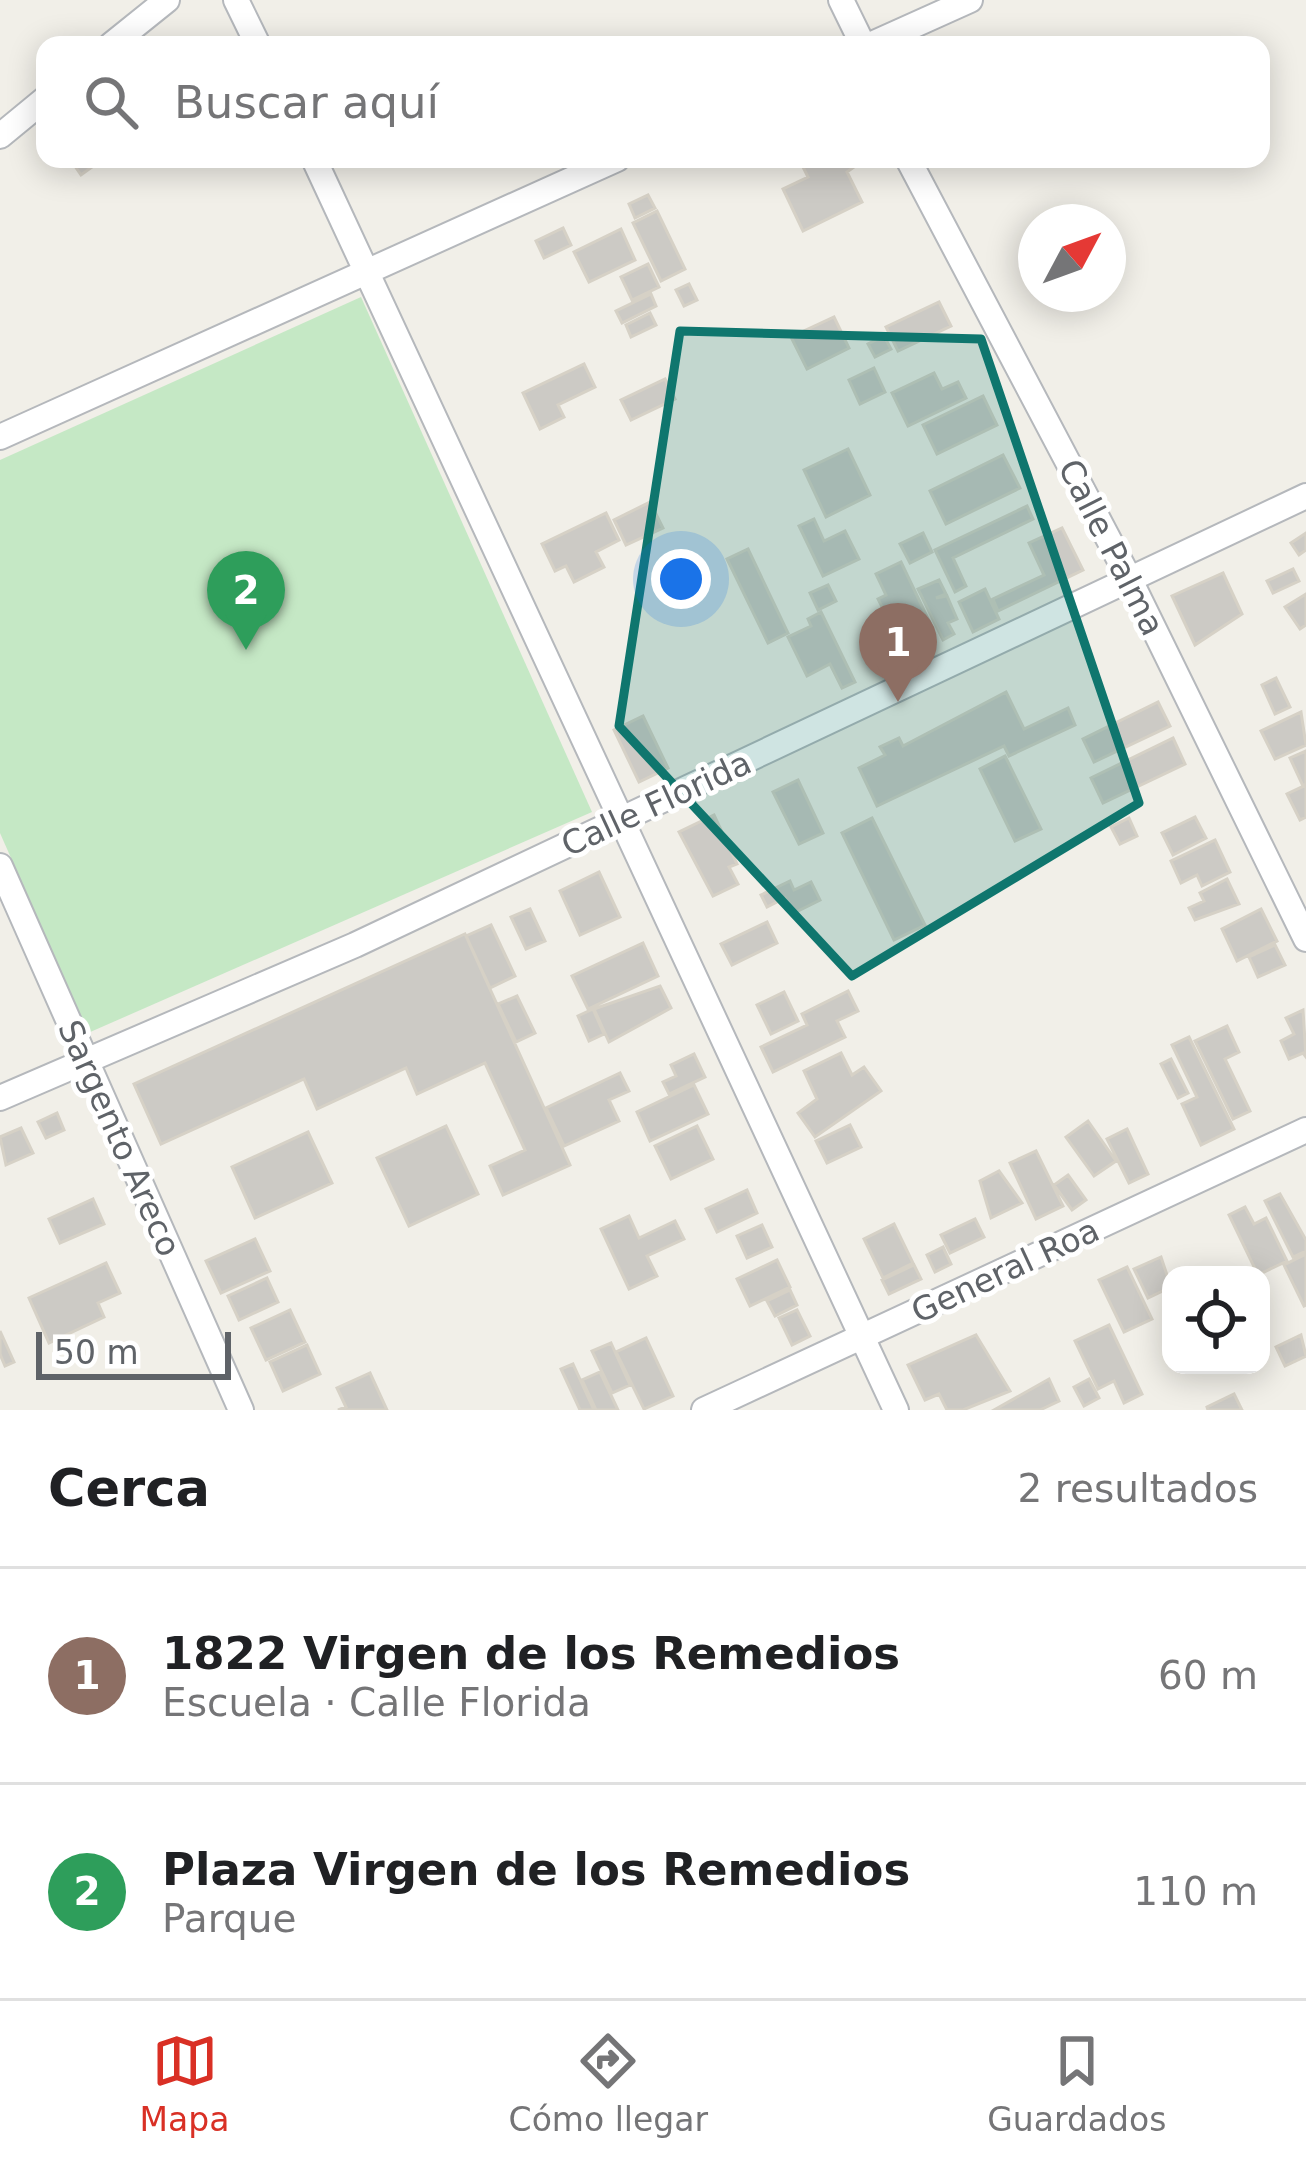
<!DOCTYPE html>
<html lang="es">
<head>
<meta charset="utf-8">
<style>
  body { margin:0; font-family:"DejaVu Sans",sans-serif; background:#f2f2f2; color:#202124 }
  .controls { position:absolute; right:36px; bottom:36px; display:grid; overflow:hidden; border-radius:24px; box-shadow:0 6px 30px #0003 }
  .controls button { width:108px; height:108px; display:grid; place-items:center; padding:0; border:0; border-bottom:3px solid #e0e0e0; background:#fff; color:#202124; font:60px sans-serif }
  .compass { position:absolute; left:1018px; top:204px; width:108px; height:108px; border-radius:50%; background:#fff; box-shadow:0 6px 30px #0003; rotate:49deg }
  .scale { position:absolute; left:36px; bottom:30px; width:195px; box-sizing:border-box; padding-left:12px; border:6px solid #5f6368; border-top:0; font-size:33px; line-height:42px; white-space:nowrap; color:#5f6368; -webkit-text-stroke:9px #fff; paint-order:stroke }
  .you { position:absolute; left:681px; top:579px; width:42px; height:42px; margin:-30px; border:9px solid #fff; border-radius:50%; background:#1a73e8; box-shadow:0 0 0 18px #1a73e833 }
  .badge { display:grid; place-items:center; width:78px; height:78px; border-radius:50%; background:#d93025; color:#fff; font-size:39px; font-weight:700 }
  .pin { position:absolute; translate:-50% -99px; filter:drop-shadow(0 3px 6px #0008) }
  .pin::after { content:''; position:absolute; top:63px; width:42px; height:36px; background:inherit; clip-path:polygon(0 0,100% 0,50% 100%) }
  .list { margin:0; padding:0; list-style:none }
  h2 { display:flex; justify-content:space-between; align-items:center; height:156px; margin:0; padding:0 48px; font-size:51px }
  h2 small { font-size:39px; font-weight:400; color:#757577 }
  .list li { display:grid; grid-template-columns:78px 1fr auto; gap:36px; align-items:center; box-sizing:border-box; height:216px; padding:0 48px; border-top:3px solid #e0e0e0 }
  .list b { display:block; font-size:45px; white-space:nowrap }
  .list p { margin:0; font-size:39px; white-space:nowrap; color:#757577 }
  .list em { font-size:39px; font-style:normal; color:#757577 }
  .icon { flex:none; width:66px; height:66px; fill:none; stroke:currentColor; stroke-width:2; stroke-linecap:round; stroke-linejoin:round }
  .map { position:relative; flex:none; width:1306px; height:1410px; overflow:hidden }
  .search { position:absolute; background:#fff; box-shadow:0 6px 30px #0003; left:36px; right:36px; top:36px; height:132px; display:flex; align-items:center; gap:30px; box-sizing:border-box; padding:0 42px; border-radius:24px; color:#757577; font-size:45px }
  .sheet { height:588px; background:#fff }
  nav { display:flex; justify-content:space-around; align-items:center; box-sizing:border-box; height:168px; border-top:3px solid #e0e0e0; background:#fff; font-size:33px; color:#757577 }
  nav a { display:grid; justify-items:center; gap:6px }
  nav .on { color:#d93025 }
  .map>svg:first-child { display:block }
  .green { fill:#c5e8c5 }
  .building { fill:#cccac5; stroke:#d6d1c6; stroke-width:3 }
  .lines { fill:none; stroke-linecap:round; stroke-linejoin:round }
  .street-casing { stroke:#b5b8bc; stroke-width:28 }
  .street { stroke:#fff; stroke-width:24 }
  .marked { fill:#0f766e; fill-opacity:0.2; stroke:#0f766e; stroke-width:9; stroke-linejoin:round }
  .labels { text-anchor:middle; stroke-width:10; stroke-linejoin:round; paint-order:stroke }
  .street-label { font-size:33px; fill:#5f6368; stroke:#fff }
</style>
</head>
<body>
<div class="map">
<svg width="1306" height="1410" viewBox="0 0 1306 1410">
  <rect width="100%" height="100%" fill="#f1efe8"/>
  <path class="green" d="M361,297L592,812L88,1033L0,833V460Z"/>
  <path class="building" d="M70,159H93L96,164L81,175Z
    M799,159H865L847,172L862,202L803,231L783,189L808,177Z
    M648,195L655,208L635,218L629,204Z
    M657,211L685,269L661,281L633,223Z
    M563,228L571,245L544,258L536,241Z
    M621,229L635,260L589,282L574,252Z
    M648,264L659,287L632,300L621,277Z
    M689,284L697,300L684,306L676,290Z
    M651,294L656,306L622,323L616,311Z
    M939,302L951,326L898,351L886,327Z
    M650,313L656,325L631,337L626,325Z
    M834,317L849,348L807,369L791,337Z
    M884,336L891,349L875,357L868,344Z
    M584,364L595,387L558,405L564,417L540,429L523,393Z
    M874,368L885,392L860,404L849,380Z
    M934,373L942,389L958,382L966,398L908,426L892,393Z
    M665,379L675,399L631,420L621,400Z
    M983,396L997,425L937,454L923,425Z
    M848,449L870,495L826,517L804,470Z
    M1003,455L1020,488L946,524L930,491Z
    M650,502L663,528L626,545L614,520Z
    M1027,506L1033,519L953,558L966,586L955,592L935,550Z
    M606,513L619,540L596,552L604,567L574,582L566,566L555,571L542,544Z
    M814,519L824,541L845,531L859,559L823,576L799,526Z
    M1062,528L1083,570L998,611L993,599L1044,575L1029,543Z
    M923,533L932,552L910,563L900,544Z
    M1306,533V550L1299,555L1291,543Z
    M748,549L788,633L768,643L727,559Z
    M901,562L932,627L900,642L878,599L886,595L876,574Z
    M1293,569L1299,581L1273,593L1267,581Z
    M1223,573L1242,614L1195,645L1172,596Z
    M939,580L946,594L936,598L947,596L957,619L948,623L954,634L943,640L918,589Z
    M828,585L836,601L818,610L810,593Z
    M985,589L999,619L973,632L959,602Z
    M1306,594V625L1300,629L1285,607Z
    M821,612L855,682L842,688L830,664L807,676L788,637L811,626L808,619Z
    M1276,678L1290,707L1275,714L1262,685Z
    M1006,692L1024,729L1068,708L1075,725L1009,756L1004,746L877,806L859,768L885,755L880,747L899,738L903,746Z
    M1158,702L1170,726L1094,762L1083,739Z
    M1301,712L1306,745L1275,759L1261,731Z
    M643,716L668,768L639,782L614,730Z
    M1173,738L1185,764L1103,803L1091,778Z
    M1306,751V784L1303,786L1290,758Z
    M1005,756L1041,829L1015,841L980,769Z
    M798,780L823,833L799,844L773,792Z
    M1306,785V817L1300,820L1287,794Z
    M714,815L737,864L729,867L738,884L713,896L679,832Z
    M1195,817L1206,838L1173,855L1162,833Z
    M872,818L925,925L894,940L842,833Z
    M1129,818L1137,836L1120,844L1111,827Z
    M1215,840L1230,872L1202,886L1197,875L1181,883L1171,861Z
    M599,872L620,917L580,935L560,891Z
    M1227,879L1239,904L1195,920L1189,908L1204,901L1200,893Z
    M790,881L794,890L811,882L820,900L792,914L785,898L767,907L761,895Z
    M530,909L545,941L526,949L511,917Z
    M1261,909L1277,941L1237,961L1222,929Z
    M767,922L777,943L732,965L721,944Z
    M491,925L515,976L490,988L466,936Z
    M465,934L570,1165L503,1195L490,1166L525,1150L485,1063L417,1094L406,1068L317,1109L304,1079L161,1144L134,1084Z
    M643,943L658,976L588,1009L572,976Z
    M1275,945L1285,965L1258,977L1249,957Z
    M660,986L671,1008L609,1042L594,1009Z
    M848,991L858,1011L837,1021L845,1037L773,1072L761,1047L807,1025L802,1014Z
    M784,992L798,1021L771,1034L757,1005Z
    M517,996L535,1033L516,1042L498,1004Z
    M593,1009L604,1034L589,1041L578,1016Z
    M1303,1010L1306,1057L1303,1053L1289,1059L1281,1041L1294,1034L1286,1018Z
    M1227,1026L1239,1052L1225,1059L1250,1111L1233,1119L1195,1041Z
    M1189,1037L1234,1129L1201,1145L1182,1104L1197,1097L1172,1045Z
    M841,1053L852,1075L864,1067L881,1091L815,1137L798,1113L817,1099L804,1071Z
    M694,1054L705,1077L669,1094L663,1082L676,1076L671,1065Z
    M1171,1059L1188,1093L1178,1098L1161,1064Z
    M620,1073L629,1091L609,1100L619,1121L564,1146L546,1108Z
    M694,1085L708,1114L650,1141L637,1112Z
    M57,1113L64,1130L46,1138L38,1122Z
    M1088,1121L1116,1161L1094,1176L1066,1137Z
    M850,1125L861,1147L827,1163L816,1141Z
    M446,1126L478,1194L409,1226L377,1158Z
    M697,1126L713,1159L671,1179L655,1146Z
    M21,1128L33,1153L6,1165L0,1137Z
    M1127,1129L1148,1174L1129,1183L1107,1139Z
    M308,1132L332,1183L255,1218L232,1167Z
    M1036,1151L1063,1206L1036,1219L1010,1163Z
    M999,1171L1022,1203L991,1218L980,1181Z
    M1068,1175L1086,1200L1072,1210L1054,1185Z
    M747,1190L757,1213L717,1232L706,1209Z
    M1280,1194L1306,1240V1251L1293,1257L1265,1201Z
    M93,1199L104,1224L60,1243L49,1219Z
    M1245,1207L1254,1224L1266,1218L1287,1261L1258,1275L1229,1215Z
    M629,1216L639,1238L675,1221L684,1239L647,1256L657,1276L629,1289L601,1229Z
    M975,1219L984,1237L950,1253L941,1235Z
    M894,1224L913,1263L883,1278L864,1239Z
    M762,1225L772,1247L747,1258L737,1236Z
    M255,1239L270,1271L221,1293L206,1261Z
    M943,1247L951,1264L935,1272L927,1255Z
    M1306,1254V1305L1304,1306L1284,1265Z
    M1161,1257L1171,1287L1148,1298L1134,1269Z
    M777,1260L790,1287L750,1306L737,1279Z
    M106,1263L120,1293L98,1303L104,1317L49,1343L29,1298Z
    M914,1265L921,1279L889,1294L882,1280Z
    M1127,1267L1152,1319L1124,1332L1099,1280Z
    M267,1278L278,1302L239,1320L228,1296Z
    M790,1290L797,1305L775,1316L767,1301Z
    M290,1310L305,1342L266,1360L251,1328Z
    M797,1310L810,1336L792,1345L779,1318Z
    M1109,1325L1142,1394L1124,1403L1114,1381L1098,1389L1075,1341Z
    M0,1331L14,1362L5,1366L0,1354Z
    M976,1335L1010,1391L963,1410H947L939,1394L925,1400L908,1365Z
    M1301,1335L1306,1356L1285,1366L1276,1347Z
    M646,1338L673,1396L644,1409L616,1352Z
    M611,1343L630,1385L612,1393L592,1351Z
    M307,1345L320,1374L283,1391L270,1362Z
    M573,1364L594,1410H580L561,1369Z
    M600,1372L618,1410H596L582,1380Z
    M370,1373L387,1410H338L346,1407L337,1388Z
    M1049,1379L1059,1401L1040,1410H994Z
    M1089,1379L1099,1398L1084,1406L1074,1387Z
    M1234,1394L1242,1410H1208L1207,1407Z"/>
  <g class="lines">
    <g class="street-casing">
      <path id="street" d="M236,0L258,45
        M841,0L863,45
        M111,45L167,0
        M870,45L970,0
        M0,136L45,99
        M314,159L896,1410
        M908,159L1129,578L1306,939
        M0,437L617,159
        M0,866L241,1410
        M0,1098L355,945L1306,496
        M704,1410L1306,1130"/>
    </g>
    <use href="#street" class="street"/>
  </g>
  <path class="marked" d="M680,331L981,339L1139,803L852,976L619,726Z"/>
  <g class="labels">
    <g class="street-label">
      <text transform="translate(1112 547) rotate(63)" y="12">Calle Palma</text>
      <text transform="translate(656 803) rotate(-25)" y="12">Calle Florida</text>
      <text transform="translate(120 1138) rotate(66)" y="12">Sargento Areco</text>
      <text transform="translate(1005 1270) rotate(-25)" y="12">General Roa</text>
    </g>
  </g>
</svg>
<div class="controls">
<button><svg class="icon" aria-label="locate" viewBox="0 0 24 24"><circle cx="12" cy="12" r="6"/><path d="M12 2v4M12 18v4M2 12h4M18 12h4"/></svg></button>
</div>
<svg class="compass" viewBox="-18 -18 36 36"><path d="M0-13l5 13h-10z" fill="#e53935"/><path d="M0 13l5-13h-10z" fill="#757577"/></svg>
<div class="scale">50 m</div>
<div class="you"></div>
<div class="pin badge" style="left:898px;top:702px;background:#8d6e63">1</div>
<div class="pin badge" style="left:246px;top:650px;background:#2e9e5b">2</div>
<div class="search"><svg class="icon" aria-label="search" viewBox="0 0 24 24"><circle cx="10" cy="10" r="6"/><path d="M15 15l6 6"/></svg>Buscar aquí</div>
</div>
<section class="sheet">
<h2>Cerca<small>2 resultados</small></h2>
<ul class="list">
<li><span class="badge" style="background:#8d6e63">1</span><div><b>1822 Virgen de los Remedios</b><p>Escuela · Calle Florida</p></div><em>60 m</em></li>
<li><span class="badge" style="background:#2e9e5b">2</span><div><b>Plaza Virgen de los Remedios</b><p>Parque</p></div><em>110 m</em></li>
</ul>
</section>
<nav>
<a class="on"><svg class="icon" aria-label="map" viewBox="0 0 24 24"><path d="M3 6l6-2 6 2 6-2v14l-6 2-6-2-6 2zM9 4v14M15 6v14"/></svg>Mapa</a>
<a><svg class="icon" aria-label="directions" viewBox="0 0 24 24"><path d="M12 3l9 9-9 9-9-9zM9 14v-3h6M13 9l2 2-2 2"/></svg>Cómo llegar</a>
<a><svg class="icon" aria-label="saved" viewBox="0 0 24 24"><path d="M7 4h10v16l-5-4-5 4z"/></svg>Guardados</a>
</nav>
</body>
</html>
